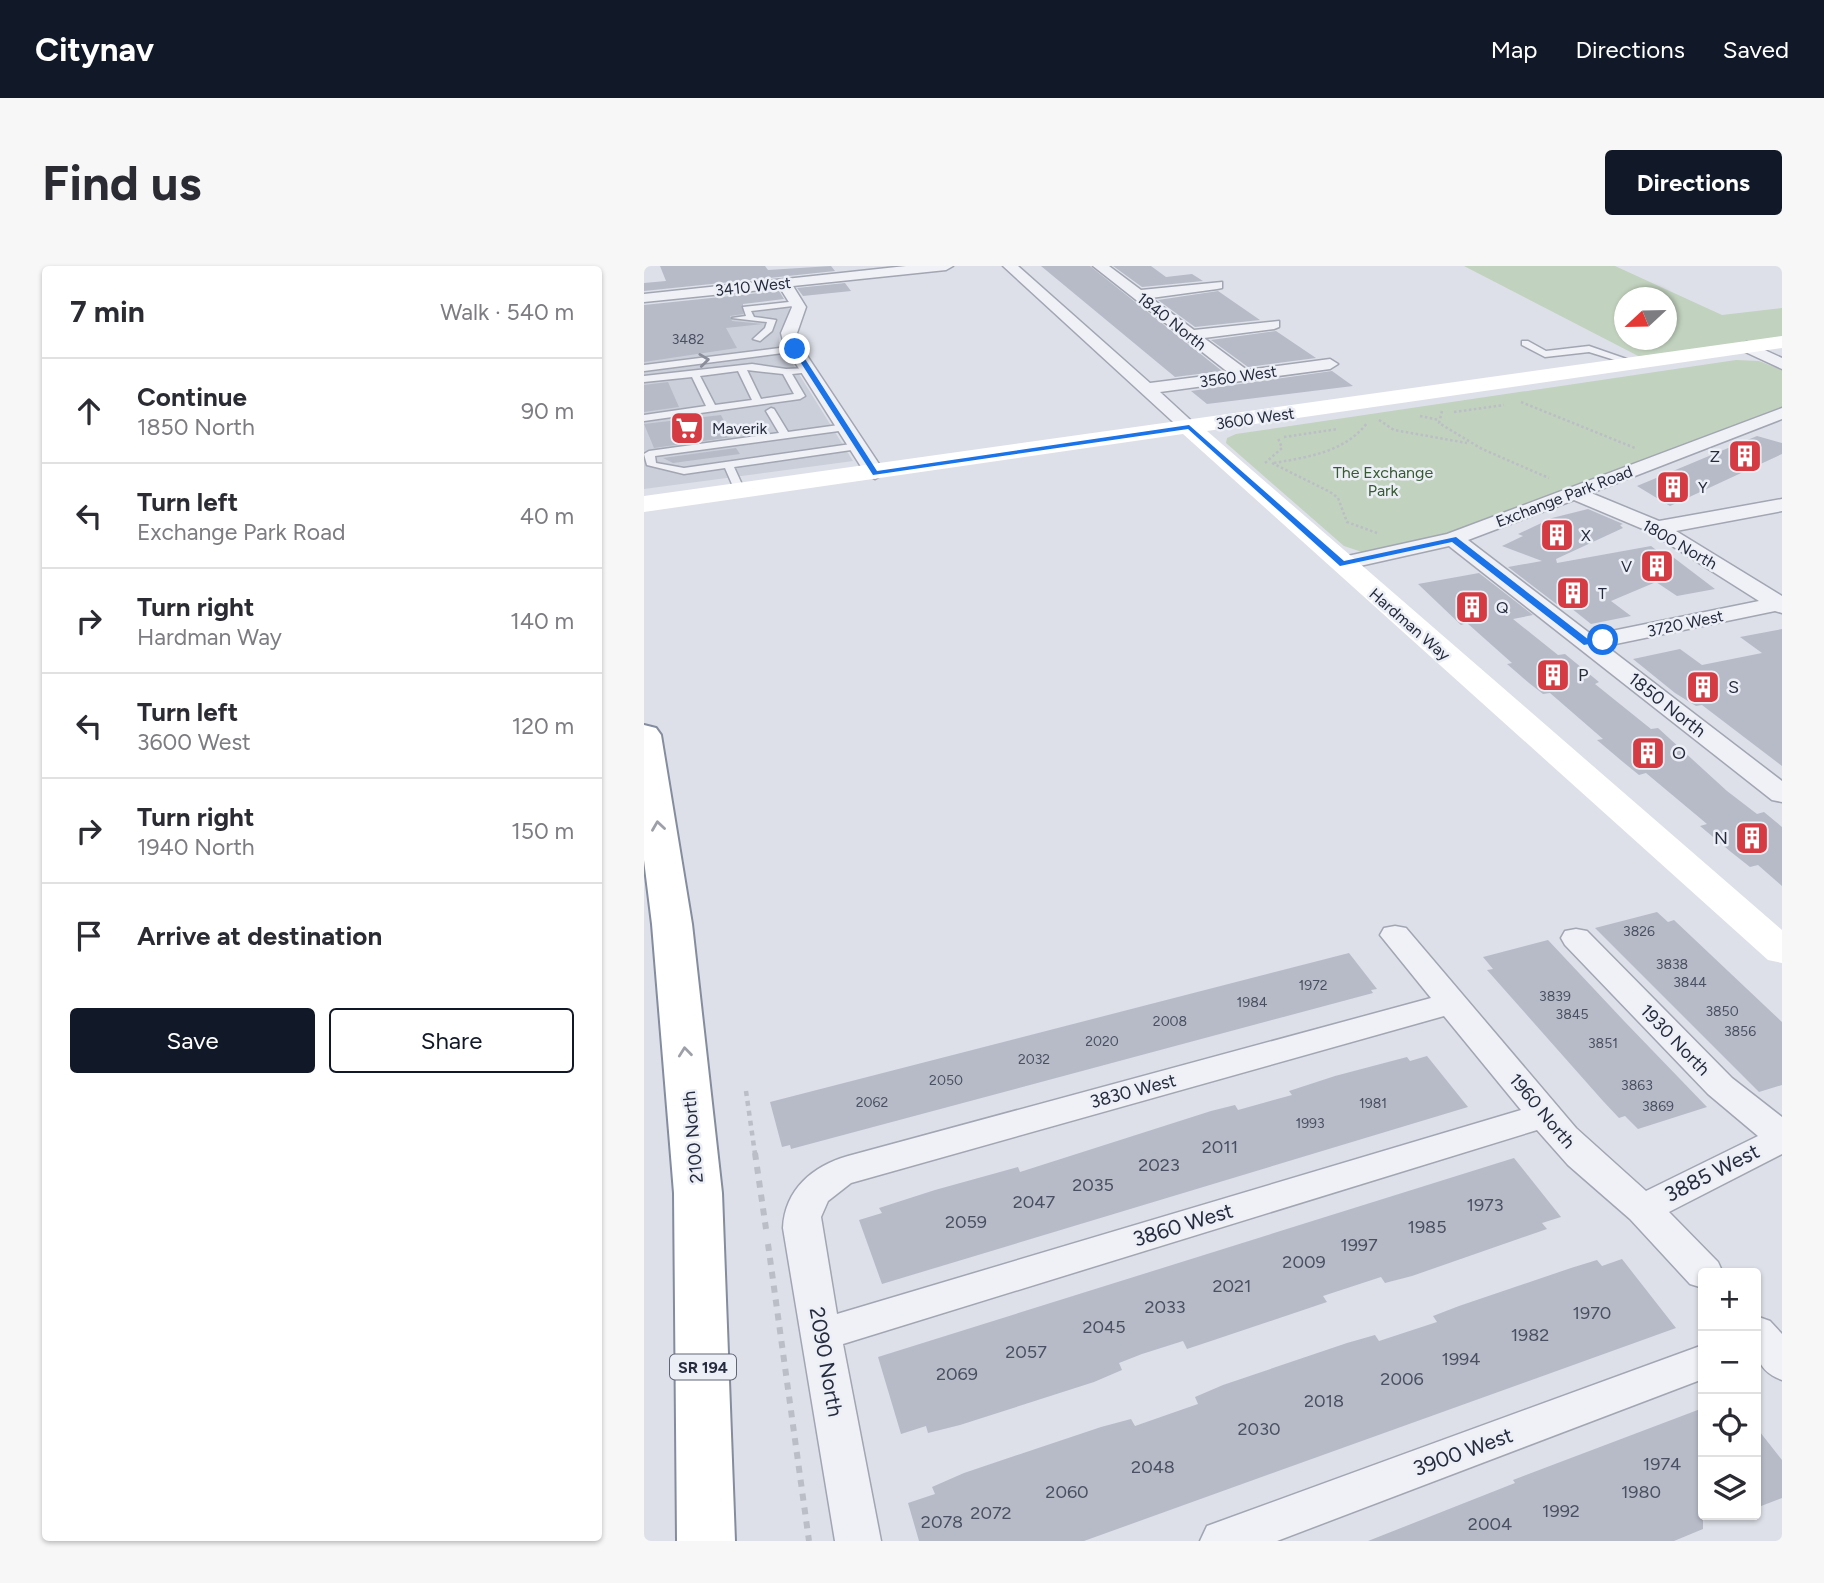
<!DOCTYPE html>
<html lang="en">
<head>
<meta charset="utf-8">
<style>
  body { margin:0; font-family:Figtree,sans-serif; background:#f7f7f7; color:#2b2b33 }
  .controls { position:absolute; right:21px; bottom:21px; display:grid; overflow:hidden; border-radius:7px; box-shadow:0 2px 5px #0004 }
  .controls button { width:63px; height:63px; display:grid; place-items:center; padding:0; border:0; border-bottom:2px solid #e1e1e2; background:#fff; color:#2b2b33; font:35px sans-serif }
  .compass { position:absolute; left:970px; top:21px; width:63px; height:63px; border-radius:50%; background:#fff; box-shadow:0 2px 5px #0004; rotate:248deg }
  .stop { position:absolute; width:21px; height:21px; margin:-16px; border:5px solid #1a73e8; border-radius:50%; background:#fff }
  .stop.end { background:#1a73e8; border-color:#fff; box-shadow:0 2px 7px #0008 }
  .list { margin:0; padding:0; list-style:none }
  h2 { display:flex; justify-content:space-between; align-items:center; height:91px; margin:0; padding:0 28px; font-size:30px }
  h2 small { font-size:23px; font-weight:400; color:#7c7c81 }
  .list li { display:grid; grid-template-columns:46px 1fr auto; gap:21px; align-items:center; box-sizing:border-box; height:105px; padding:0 28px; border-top:2px solid #e1e1e2 }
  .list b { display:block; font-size:26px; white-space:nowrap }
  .list p { margin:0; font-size:23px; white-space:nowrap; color:#7c7c81 }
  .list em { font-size:23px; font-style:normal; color:#7c7c81 }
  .actions { display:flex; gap:14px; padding:21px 28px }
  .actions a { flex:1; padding:16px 0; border:2px solid #111827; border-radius:7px; text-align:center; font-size:24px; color:#111827 }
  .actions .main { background:#111827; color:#fff }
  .icon { flex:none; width:38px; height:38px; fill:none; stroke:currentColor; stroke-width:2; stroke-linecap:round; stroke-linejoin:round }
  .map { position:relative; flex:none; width:1138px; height:1275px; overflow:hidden; border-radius:7px }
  header { display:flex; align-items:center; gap:42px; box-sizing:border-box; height:98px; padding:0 35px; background:#111827; color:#fff }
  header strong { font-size:33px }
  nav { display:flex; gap:38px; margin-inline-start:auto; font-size:24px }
  .intro { display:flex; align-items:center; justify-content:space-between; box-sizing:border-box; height:168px; padding:0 42px }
  h1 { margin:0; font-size:49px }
  .button { padding:18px 32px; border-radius:7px; background:#111827; color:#fff; font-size:24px; font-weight:700 }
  main { display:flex; gap:42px; padding:0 42px }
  aside { flex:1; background:#fff; border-radius:7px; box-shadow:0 2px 5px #0004 }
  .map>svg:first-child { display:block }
  .built { fill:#cbcfda }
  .green { fill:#c1d2be; fill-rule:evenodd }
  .building { fill:#b7bbc8 }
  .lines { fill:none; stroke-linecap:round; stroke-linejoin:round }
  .lane-casing { stroke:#a2a6b2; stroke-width:3 }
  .street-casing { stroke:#a2a6b2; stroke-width:3 }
  .highway-casing { stroke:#848c9f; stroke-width:4 }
  .path-far2 { stroke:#bbbec6; stroke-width:2.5; stroke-dasharray:2.5 2.5; stroke-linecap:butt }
  .path-far1 { stroke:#bbbec6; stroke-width:4.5; stroke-dasharray:5 5; stroke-linecap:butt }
  .path { stroke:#bbbec6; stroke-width:6; stroke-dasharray:7 7; stroke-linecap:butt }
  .lane { fill:#f0f1f6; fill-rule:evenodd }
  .street { fill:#f0f1f6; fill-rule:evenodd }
  .secondary { fill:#fff; fill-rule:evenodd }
  .highway { fill:#fff; fill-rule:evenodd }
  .oneway { stroke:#8b8e9a }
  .oneway2 { stroke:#9da0a9 }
  .route { fill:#1a73e8 }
  .labels { text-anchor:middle; stroke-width:5; stroke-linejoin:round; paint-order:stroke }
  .number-label { font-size:14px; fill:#4a5061 }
  .far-street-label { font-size:16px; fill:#262c3f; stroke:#eceff5 }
  .far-poi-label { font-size:16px; fill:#262c3f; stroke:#eceff5; text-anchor:start }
  .far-park-label { font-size:16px; fill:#365b32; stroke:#eceff5 }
  .shield { fill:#eceff5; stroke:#616676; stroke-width:2 }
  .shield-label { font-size:16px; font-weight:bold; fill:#262c3f }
  .poi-label { font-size:18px; fill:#262c3f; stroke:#eceff5; text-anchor:start }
  .street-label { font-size:18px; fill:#262c3f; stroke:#eceff5 }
  .near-number-label { font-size:18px; fill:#4a5061 }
  .near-street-label { font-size:21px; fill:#262c3f; stroke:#eceff5 }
</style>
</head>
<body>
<header>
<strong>Citynav</strong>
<nav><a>Map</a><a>Directions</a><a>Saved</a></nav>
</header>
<div class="intro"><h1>Find us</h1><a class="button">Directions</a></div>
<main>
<aside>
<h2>7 min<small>Walk · 540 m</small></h2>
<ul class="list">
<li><svg class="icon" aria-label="ahead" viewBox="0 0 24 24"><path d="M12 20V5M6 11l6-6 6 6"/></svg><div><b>Continue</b><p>1850 North</p></div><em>90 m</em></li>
<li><svg class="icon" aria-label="left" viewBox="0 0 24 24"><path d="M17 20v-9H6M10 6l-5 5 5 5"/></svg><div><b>Turn left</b><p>Exchange Park Road</p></div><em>40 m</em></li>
<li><svg class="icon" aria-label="right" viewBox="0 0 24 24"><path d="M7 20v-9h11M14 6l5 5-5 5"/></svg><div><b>Turn right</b><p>Hardman Way</p></div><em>140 m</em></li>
<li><svg class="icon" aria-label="left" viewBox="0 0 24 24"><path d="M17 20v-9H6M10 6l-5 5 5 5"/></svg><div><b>Turn left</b><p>3600 West</p></div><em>120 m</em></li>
<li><svg class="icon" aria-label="right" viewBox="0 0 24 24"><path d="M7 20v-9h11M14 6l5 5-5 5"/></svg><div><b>Turn right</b><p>1940 North</p></div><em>150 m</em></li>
<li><svg class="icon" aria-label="arrive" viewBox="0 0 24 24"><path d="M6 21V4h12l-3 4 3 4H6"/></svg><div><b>Arrive at destination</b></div></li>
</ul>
<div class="actions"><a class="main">Save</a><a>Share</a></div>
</aside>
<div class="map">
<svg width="1138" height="1275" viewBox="0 0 1138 1275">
  <rect width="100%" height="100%" fill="#dde0e8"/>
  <path class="built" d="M143,36L147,47L137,63L135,76L209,195L0,223V52Z"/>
  <path class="green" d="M820,0H971L1078,49L1138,42V73L1000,93ZM980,32H1022V74H980Z
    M1092,94L1115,95L1138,104V143L823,264L733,286H718L700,280L582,177L583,172L592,168Z"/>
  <path class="building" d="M16,0H121L124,4L187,0L191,5L0,25V17L22,15Z
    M397,0H446L578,105L531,111Z
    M469,0H507L522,11L548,8L559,15L498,21Z
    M201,17L207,25L159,30L153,22Z
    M135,25L140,33L99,38V48L86,50L88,55L119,58L82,62L93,82L0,96V39Z
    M574,25L616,54L551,61L514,34Z
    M632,65L672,92L604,101L567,74Z
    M688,105L709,120L563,138L547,125Z
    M24,116L35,141L0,146V119Z
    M77,149L88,171L10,182L0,158Z
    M1113,170L1138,177V188L1026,240L993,220Z
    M92,182L96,188L29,197L19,192Z
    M944,243L979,258L976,259L979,262L912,293L913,297L1007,280L1015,286L1021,285L1071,323L1033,330L1012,316L967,335L987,350L947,358L927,342L919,343L864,301L898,295L858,280L879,270L874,268L908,252Z
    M835,307L889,349L869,353L914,389L921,388L955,416L951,418L1007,463L1014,462L1083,525L1113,548L1120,546L1138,561V620L1114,599L1106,601L1087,586L1056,560L1063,558L1002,507L995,509L979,496L953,474L959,473L906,427L899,428L885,417L863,398L868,397L823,357L817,359L774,318Z
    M1138,363V500L1058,439L1052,440L1031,427L989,393L1036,383L1058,399L1118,387L1096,371Z
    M1013,646L1024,656L1030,654L1138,756V819L1115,826L951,662Z
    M904,674L981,756L1063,841L994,863L981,850L975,852L959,835L843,704L849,703L839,691Z
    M705,687L733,723L727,724L729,727L147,883L146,879L138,881L126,836Z
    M783,790L824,841L238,1018L215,954L238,947L235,942L291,924L374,901L376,906L567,845L591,839L594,844L648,829L645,825L691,810L763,791L766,795Z
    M870,892L917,951L898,957L903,963L768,1010L741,1017L737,1011L679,1030L683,1036L570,1074L543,1083L539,1075L498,1088L475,1097L478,1104L450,1116L316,1159L284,1167L282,1160L257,1168L234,1091Z
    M978,993L1032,1062L440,1275H275L264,1237L291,1228L288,1221L320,1207L457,1161L487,1153L491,1160L531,1146L554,1138L551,1131L579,1119L703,1077L731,1069L735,1075L793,1056L789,1050L815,1040L927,1002L953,994L958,1000Z
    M1059,1142V1263L1030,1275H724L871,1217L869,1214Z
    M1112,1161L1138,1194V1232L1112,1242Z"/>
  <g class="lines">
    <g class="lane-casing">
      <path id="lane" d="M154,35L157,39L107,45L110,51L132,54L128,65L116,75L109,73L121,62L123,56L88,52L102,50L99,41Z
        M878,75H884L902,85L945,80L994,97L990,100L945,86L901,91L878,79Z
        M151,80L154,81V85L0,105V99Z
        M108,98L142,103L167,102V106L148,108L161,130L156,133L0,155V149L62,140L48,111L0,116V110ZM103,104L139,108L150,128L117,133ZM94,105L108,134L71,139L56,110Z
        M127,142L130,143L144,166L202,158L207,161L202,164L11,190L12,197L40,202L214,177L219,180L214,183L90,201L101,225L96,228L91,225L81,202L40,208L3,199L0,188L5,185L135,167L122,145Z"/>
    </g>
    <g class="street-casing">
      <path id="street" d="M262,0H309L302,4L149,20L162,41L153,67L156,79L241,207L231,213L221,207L140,79L137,67L148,41L136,22L0,36V28Z
        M359,0H374L506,117L585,107L449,0H465L497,24L578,16V22L573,23L507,32L550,64L635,55V61L630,63L560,72L603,104L686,93L694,98L686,103L516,126L554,161L551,165H539Z
        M1103,76L1138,92V103L1097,84V78Z
        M1138,142V153L947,227L1015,255L1138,233V245L1032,265L1138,330V347L1131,345L962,380L1138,515V536L1128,534L805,280L698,304L687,298L690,293L803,268ZM930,234L1006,266L1115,335L948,369L824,274Z
        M751,660L762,662L932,862L1002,925L1114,870L1064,828L921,679L917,672L921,665L932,663L943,665L1088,812L1138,851V888L1025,946L1074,996L1079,1007H1059V1022L1046,1018L986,953L924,899L893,864L199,1078L237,1275H191L139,962C141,923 169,900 204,890L787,732L736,669L740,662ZM800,750L877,844L193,1048L177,951L184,935L207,917Z
        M1112,1050L1126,1055L1138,1068V1114C1107,1103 1111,1078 1112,1050Z
        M1059,1079V1113L633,1275H556L563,1260Z"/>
    </g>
    <g class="highway-casing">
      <path id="highway" d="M0,459L12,462L17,469L48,658L78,927L91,1275H33L30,927L8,658L0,594Z"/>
    </g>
    <path class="path-far2" d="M877,136L991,182
      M798,145L795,157L838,183L905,212
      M810,146L860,139
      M776,150L795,154
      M735,154L750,164L823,177
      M640,171L694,163
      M621,197L638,182L634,172
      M628,197L686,226L694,232L703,256L733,267
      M630,197C664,191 701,186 723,157"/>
    <path class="path-far1" d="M102,825L111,888"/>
    <path class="path" d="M111,887L122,963
      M124,978L165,1275"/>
    <use href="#lane" class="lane"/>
    <use href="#street" class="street"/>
    <path class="secondary" d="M1138,70V82L563,165L1138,664V697L1124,694L539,168L0,246V230Z"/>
    <use href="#highway" class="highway"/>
  </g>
  <defs><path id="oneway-chevron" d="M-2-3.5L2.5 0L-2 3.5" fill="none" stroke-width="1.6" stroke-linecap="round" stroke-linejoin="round" transform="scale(1.75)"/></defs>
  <use class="oneway" href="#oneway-chevron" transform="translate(60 94) rotate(-7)"/>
  <g class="oneway2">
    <use href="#oneway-chevron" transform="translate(14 560) rotate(-98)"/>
    <use href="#oneway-chevron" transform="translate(41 786) rotate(-96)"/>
  </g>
  <path class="route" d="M154,82L233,205L545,159L700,295L812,271L945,374L959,371L964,374L940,379L808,276L696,300L544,163L229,209L148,83Z"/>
  <defs>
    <g id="supermarket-square" transform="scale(1.75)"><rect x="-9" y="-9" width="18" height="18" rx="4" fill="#d43b43" stroke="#eceff5"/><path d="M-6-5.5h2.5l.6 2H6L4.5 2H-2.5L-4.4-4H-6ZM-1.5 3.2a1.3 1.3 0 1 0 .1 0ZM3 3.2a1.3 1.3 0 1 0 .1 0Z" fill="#fff"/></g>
    <g id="building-square" transform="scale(1.75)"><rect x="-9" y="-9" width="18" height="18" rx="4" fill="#d43b43" stroke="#eceff5"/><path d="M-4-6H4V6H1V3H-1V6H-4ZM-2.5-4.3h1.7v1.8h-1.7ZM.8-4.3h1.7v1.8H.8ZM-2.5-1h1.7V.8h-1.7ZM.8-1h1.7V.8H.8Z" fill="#fff"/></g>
  </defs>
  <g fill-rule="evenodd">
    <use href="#supermarket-square" x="43" y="162"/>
    <use href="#building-square" x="1101" y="190"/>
    <use href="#building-square" x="1029" y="221"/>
    <use href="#building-square" x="913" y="269"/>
    <use href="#building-square" x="1013" y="300"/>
    <use href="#building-square" x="929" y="327"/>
    <use href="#building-square" x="828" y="341"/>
    <use href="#building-square" x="909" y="409"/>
    <use href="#building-square" x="1059" y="421"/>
    <use href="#building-square" x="1004" y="487"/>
    <use href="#building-square" x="1108" y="572"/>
  </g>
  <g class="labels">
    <g class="number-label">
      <text x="44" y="78">3482</text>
      <text x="995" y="670">3826</text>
      <text x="1028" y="703">3838</text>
      <text x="1046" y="721">3844</text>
      <text x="669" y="724">1972</text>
      <text x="911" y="735">3839</text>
      <text x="608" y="741">1984</text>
      <text x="1078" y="750">3850</text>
      <text x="928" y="753">3845</text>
      <text x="526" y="760">2008</text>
      <text x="1096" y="770">3856</text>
      <text x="458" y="780">2020</text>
      <text x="959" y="782">3851</text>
      <text x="390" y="798">2032</text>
      <text x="302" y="819">2050</text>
      <text x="993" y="824">3863</text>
      <text x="228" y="841">2062</text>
      <text x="729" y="842">1981</text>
      <text x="1014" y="845">3869</text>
      <text x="666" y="862">1993</text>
    </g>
    <g class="far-street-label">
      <text transform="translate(109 20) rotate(-6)" y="6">3410 West</text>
      <text transform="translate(528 55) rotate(38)" y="6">1840 North</text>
      <text transform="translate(594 110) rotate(-8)" y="6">3560 West</text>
      <text transform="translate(611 152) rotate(-8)" y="6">3600 West</text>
      <text transform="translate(920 230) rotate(-21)" y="6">Exchange Park Road</text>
      <text transform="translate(1036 278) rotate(30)" y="6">1800 North</text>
      <text transform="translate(1041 357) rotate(-12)" y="6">3720 West</text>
      <text transform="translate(766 358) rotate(41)" y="6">Hardman Way</text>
    </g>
    <g class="far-poi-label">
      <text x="68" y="168">Maverik</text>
      <text x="1076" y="196" text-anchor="end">Z</text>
      <text x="1054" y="227">Y</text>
      <text x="937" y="275">X</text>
      <text x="988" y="306" text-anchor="end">V</text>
      <text x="954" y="333">T</text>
      <text x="852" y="347">Q</text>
    </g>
    <g class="far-park-label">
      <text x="739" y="212">The Exchange<tspan x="739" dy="18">Park</tspan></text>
    </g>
    <rect class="shield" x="26" y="1088.5" width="66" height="25" rx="5"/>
    <g class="shield-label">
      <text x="59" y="1107">SR 194</text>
    </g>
    <g class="poi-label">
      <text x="934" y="415">P</text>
      <text x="1084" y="427">S</text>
      <text x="1028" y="493">O</text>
      <text x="1084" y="578" text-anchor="end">N</text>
    </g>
    <g class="street-label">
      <text transform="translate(1023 439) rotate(38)" y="6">1850 North</text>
      <text transform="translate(1031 774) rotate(46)" y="6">1930 North</text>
      <text transform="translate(489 825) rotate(-15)" y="6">3830 West</text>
      <text transform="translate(898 845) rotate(50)" y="6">1960 North</text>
      <text transform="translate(49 871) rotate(-95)" y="6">2100 North</text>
    </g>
    <g class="near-number-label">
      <text x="576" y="887">2011</text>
      <text x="515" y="905">2023</text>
      <text x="449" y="925">2035</text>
      <text x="390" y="942">2047</text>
      <text x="841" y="945">1973</text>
      <text x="322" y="962">2059</text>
      <text x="783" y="967">1985</text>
      <text x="715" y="985">1997</text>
      <text x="660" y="1002">2009</text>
      <text x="588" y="1026">2021</text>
      <text x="521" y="1047">2033</text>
      <text x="948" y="1053">1970</text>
      <text x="460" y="1067">2045</text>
      <text x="886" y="1075">1982</text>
      <text x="382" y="1092">2057</text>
      <text x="817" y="1099">1994</text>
      <text x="313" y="1114">2069</text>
      <text x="758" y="1119">2006</text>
      <text x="680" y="1141">2018</text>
      <text x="615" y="1169">2030</text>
      <text x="1018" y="1204">1974</text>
      <text x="509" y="1207">2048</text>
      <text x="423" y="1232">2060</text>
      <text x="997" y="1232">1980</text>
      <text x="917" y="1251">1992</text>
      <text x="347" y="1253">2072</text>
      <text x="298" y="1262">2078</text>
      <text x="846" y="1264">2004</text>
    </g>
    <g class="near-street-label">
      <text transform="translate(1068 907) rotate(-27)" y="7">3885 West</text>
      <text transform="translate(539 959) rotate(-17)" y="7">3860 West</text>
      <text transform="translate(182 1096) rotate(80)" y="7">2090 North</text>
      <text transform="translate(819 1186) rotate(-20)" y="7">3900 West</text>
    </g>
  </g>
</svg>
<div class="controls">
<button>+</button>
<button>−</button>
<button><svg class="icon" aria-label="locate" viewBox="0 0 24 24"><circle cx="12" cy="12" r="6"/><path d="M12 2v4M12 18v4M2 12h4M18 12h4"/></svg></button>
<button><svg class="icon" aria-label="layers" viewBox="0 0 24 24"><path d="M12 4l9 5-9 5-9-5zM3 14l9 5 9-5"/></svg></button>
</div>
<svg class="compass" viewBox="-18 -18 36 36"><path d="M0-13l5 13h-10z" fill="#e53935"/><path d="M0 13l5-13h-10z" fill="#7c7c81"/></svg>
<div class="stop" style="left:959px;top:374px"></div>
<div class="stop end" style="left:151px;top:83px"></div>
</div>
</main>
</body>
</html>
